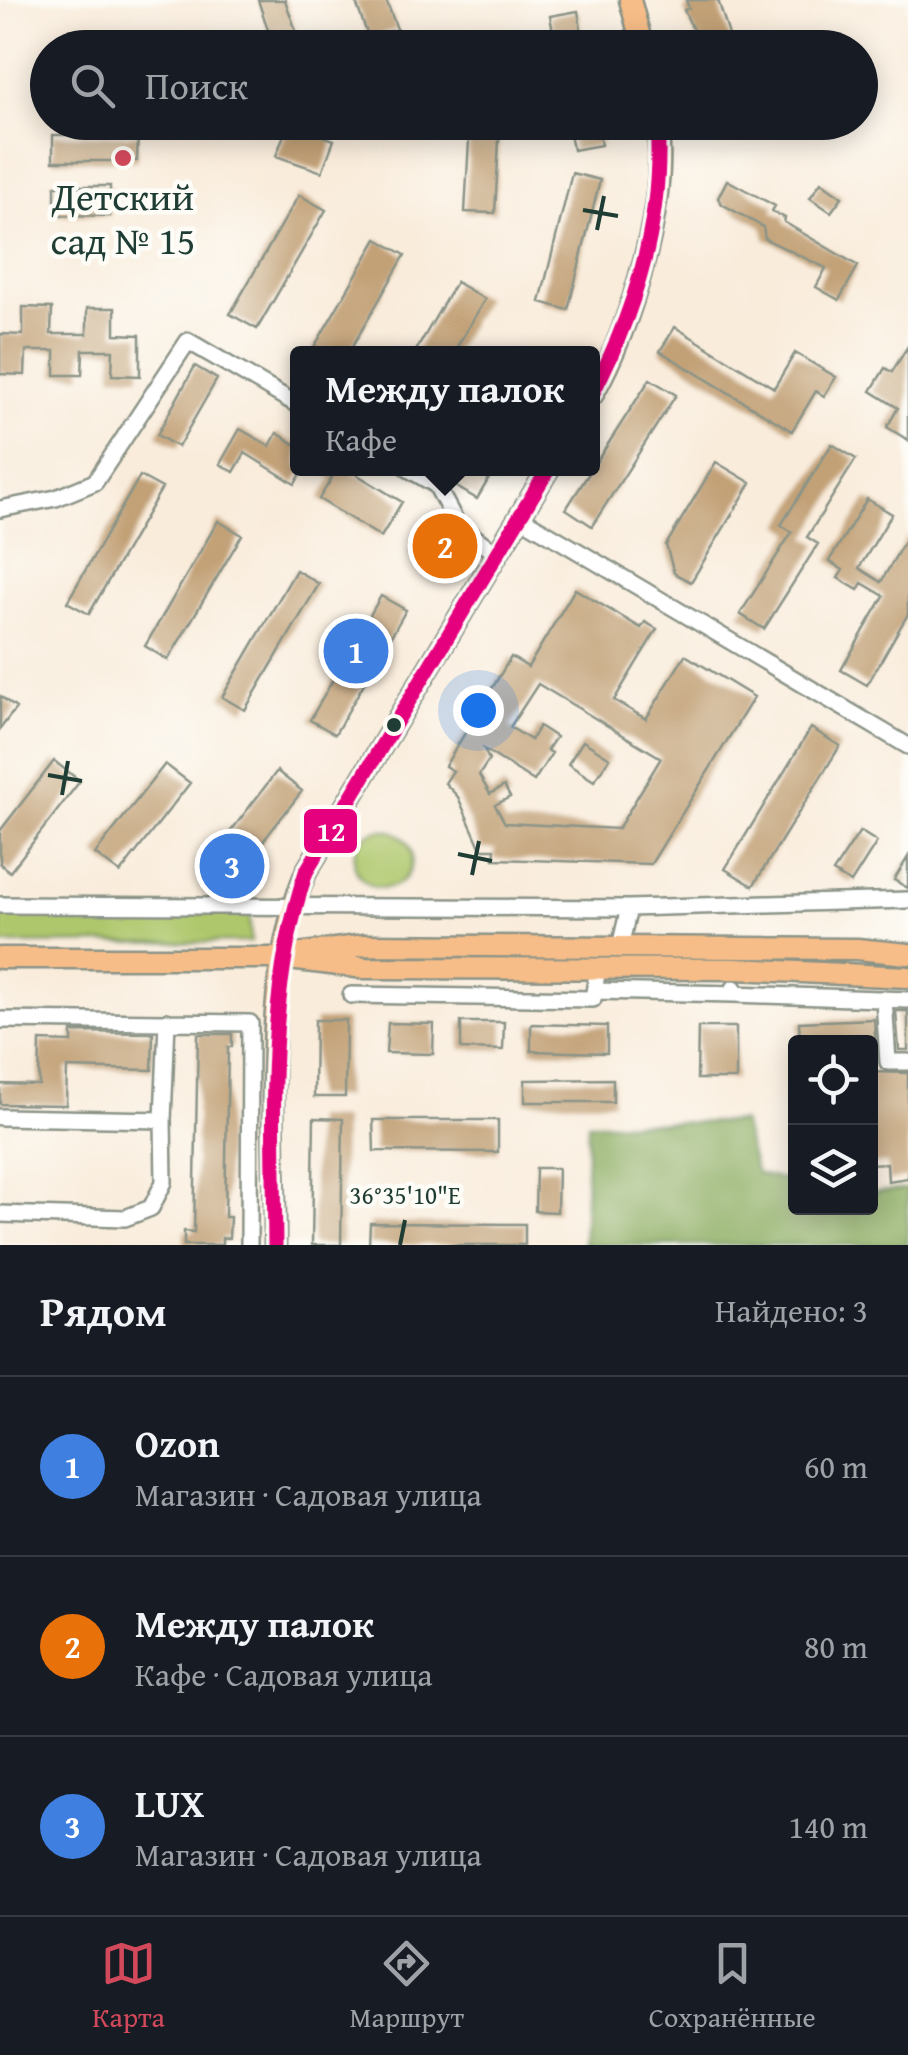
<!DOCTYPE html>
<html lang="ru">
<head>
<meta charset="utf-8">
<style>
  body { margin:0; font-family:"Gentium Book Plus",serif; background:#20242c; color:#f1f3f6 }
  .controls { position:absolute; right:30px; bottom:30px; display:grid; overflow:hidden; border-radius:10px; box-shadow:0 5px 25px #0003 }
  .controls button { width:90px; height:90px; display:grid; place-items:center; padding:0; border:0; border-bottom:2px solid #363941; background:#171b24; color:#f1f3f6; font:50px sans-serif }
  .you { position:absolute; left:478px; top:710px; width:35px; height:35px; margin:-25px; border:8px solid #fff; border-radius:50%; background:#1a73e8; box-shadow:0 0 0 15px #1a73e833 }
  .badge { display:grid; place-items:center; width:65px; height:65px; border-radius:50%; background:#d1495b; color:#fff; font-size:32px; font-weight:700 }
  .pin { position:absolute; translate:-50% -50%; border:5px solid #fff; box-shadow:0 2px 10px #0006 }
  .popup { position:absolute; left:290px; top:346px; width:310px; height:130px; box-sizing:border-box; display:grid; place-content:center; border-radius:10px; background:#171b24; filter:drop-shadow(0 2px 8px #0005); font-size:32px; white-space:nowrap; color:#9ea1a6 }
  .popup b { font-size:38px; color:#f1f3f6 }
  .popup::after { content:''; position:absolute; left:50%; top:100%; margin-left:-20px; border:20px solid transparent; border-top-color:#171b24 }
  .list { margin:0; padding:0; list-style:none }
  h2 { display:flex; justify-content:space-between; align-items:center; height:130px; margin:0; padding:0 40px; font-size:42px }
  h2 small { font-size:32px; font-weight:400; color:#9ea1a6 }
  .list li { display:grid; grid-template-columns:65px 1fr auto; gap:30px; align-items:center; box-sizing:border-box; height:180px; padding:0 40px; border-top:2px solid #363941 }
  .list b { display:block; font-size:38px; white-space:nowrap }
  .list p { margin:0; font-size:32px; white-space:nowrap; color:#9ea1a6 }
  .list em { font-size:32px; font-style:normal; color:#9ea1a6 }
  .icon { flex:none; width:55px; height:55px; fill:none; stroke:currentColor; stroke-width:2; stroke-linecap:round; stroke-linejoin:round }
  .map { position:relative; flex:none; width:908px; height:1245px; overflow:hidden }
  .search { position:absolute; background:#171b24; box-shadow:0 5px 25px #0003; left:30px; right:30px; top:30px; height:110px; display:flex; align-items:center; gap:25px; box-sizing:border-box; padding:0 35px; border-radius:55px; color:#9ea1a6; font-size:38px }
  .sheet { height:670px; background:#171b24 }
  nav { display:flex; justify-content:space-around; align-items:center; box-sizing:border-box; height:140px; border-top:2px solid #363941; background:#171b24; font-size:28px; color:#9ea1a6 }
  nav a { display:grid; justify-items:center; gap:5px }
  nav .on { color:#d1495b }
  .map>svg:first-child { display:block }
  .green { fill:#afc76c; stroke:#678250; stroke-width:2.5 }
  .forest { fill:#8bac60; stroke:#55744a; stroke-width:2.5 }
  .building { fill:#c2a177; fill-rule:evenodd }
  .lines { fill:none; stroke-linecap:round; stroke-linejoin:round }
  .minor-casing { stroke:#8c9488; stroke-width:20 }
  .major-casing { stroke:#8c9488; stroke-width:25 }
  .minor { stroke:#fff; stroke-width:15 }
  .major { stroke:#f7bd88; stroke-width:20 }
  .bus-1-casing { stroke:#fdfcf7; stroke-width:22 }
  .bus-1 { stroke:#e5007d; stroke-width:15 }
  .ticks { fill:none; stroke:#1f3d34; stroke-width:4 }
  .poi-dot { fill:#d1495b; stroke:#fdfcf7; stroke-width:4 }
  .bus-dot { fill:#1f3d34; stroke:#fdfcf7; stroke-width:4 }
  .labels { text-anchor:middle; stroke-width:9; stroke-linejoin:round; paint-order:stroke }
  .poi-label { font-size:38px; fill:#1f3d34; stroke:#fdfcf7 }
  .ticks-label { font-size:25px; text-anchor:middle; fill:#1f3d34; stroke:#fdfcf7; stroke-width:9; stroke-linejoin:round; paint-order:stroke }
  .line-badge { stroke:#fdfcf7; stroke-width:4 }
  .badge-label { font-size:28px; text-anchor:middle; font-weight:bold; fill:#fff }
</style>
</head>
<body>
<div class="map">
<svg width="908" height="1245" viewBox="0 0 908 1245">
  <rect width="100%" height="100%" fill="#fdfcf7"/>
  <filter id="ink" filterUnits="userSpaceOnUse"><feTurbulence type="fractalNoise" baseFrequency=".01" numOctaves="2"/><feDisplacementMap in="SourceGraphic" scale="20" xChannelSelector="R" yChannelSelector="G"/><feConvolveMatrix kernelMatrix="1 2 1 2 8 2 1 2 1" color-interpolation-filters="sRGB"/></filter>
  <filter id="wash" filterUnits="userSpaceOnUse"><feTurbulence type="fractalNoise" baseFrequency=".0048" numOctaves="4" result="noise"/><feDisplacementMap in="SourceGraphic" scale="40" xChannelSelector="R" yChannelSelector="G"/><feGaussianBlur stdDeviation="2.25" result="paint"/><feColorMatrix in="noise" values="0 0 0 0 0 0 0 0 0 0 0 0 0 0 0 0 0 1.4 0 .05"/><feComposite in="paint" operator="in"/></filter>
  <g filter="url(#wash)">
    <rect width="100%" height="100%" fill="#f9ecdb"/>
    <path class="green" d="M354 859a29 29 0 1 1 58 0a29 29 0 1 1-58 0Z
      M0,912L250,913L251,942L0,944Z"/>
    <path class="forest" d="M742,1122L756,1173L795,1183L796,1208H870L871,1193L908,1189V1245H583L588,1123Z"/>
    <g id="blocks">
      <path class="building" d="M258,0H285L302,48H274Z
        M355,0H386L397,29L369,39Z
        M686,0H718L733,48H701L684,10L689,8Z
        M578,11L584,48H556L550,16Z
        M470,122H500L495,213L465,212Z
        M568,122H597L601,145L573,150Z
        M288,124L334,140L322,172L276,156Z
        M53,135H138L137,161H53Z
        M572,173L600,180L568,310L540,302Z
        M727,180L775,206L772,211L785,218L784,222L858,266L839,300L816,287L826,268L765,239L763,227L722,204L718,198Z
        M821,182L842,197L831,212L810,198Z
        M55,186H110V216L55,215Z
        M299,195L326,210L257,329L230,314Z
        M377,239L405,255L348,354H310Z
        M456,282L485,299L453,354H414Z
        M23,307L52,308L51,334H87V308H115V334L140,335V376L112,375L113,350H83L82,375H55V351H26L25,375L0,374V334L23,335Z
        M675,327L774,388L795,353L836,377L824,396L816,391L792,431L660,351Z
        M908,346V440L887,427L898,408L871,391L885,368L892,372Z
        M195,366L217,379L178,447L157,435Z
        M650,379L676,395L592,526L566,509Z
        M240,429L270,446L277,433L298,446V468H304L295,484L245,453L234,472L220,464Z
        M832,444L856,459L807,537L818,544L764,629L740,614L792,532L781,525Z
        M716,462L751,483L691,582L674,573L666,545Z
        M316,468H346L402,502L381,537L319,499L332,478Z
        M458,468H495L477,499L450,483Z
        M140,476L162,488L89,614L67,602Z
        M867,499L892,514L859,568L881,582L908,535V614L867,685L841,670L884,596L862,583L858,590L838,578L843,570L829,561Z
        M218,521L242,535L168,660L145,646Z
        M428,526L452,542L432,570L409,554Z
        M296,570L319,584L245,710L222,697Z
        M575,589L641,628L645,622L657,629L614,700L646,719L685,655L754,697L651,864L494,859L495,849H481L458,797L445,783L453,771L445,766L511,657L528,667ZM538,684L661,758L618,829L505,823L495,805L510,797L504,786L490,794L479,775L489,760L484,749L534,781L552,753L547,750L556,737L539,726L531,740L510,727Z
        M381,596L406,610L335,734L310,720Z
        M0,696L16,708L0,729Z
        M811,728L840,746L753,886L725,869Z
        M583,741L610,758L594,781L568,764Z
        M54,761L80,781L10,872L0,864V831Z
        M165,764L190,783L120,873L95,854Z
        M277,771L302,791L230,884L205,865Z
        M860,831L877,842L851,883L833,872Z
        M908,857V888L894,880Z
        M896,1011H908V1050H899Z
        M874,1019L876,1050H870V1042H800L799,1022Z
        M315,1020H346L345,1097H314Z
        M461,1022H504L503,1050L461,1049Z
        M388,1023L434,1024L433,1054L386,1053Z
        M531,1024L607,1026V1053L531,1051Z
        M698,1027H736V1079H697Z
        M72,1032L153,1033L152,1070L67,1068L66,1105L0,1104V1084L39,1085L40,1041L72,1042Z
        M198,1034H232V1047H228L225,1217H230L229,1238H222V1245H184V1231L194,1232Z
        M870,1072L908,1073V1178L888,1181L887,1163L870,1164Z
        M613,1079V1102H525V1080Z
        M314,1118L343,1119L341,1245H312Z
        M373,1120H498V1152L374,1151Z
        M536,1168H558L557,1212L535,1211Z
        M370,1223L525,1224V1245H369Z"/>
    </g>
  </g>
  <g filter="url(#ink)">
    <use href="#blocks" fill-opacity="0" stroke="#8c9488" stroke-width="2.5"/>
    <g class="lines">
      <g class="minor-casing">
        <path id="minor" d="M407,468L436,485L457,524L497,554
          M0,509L56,498L95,482L188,341L298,405
          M520,517L908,746
          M0,905L629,908
          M620,947L629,908L908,900
          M595,991L734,994V988
          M734,994L908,1000
          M351,995L593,999L598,967
          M884,999L888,1062H908
          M0,1020L250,1023L249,1245
          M0,1117L163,1120L167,1021
          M0,1214L125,1218L151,1208L164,1182L163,1120"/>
      </g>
      <g class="major-casing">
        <path id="major" d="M630,0L643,48
          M592,395C631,326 669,202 657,122
          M291,955L365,945L857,949L908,954
          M0,958H280L365,968L735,969L908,977
          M275,1245C276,1124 260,985 306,872L549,468"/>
      </g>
      <use href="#minor" class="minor"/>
      <use href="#major" class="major"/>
      <g class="bus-1-casing">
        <path id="bus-1" d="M592,394C636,310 664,218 657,122
          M275,1245C274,1118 265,994 306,872L549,468"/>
      </g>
      <use href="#bus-1" class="bus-1"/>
    </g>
  </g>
  <path class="ticks" d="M583,210L618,216M597,230L604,196M48,775L82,781M62,795L68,761M458,854L492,861M472,875L479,841M400,1245L405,1220"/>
  <circle class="poi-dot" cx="123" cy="158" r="10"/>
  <circle class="bus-dot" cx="394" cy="725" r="9"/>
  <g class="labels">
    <g class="poi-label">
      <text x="123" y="210">Детский<tspan x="123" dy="44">сад № 15</tspan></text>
    </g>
  </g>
  <g class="ticks-label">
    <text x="405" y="1204">36°35'10"E</text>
  </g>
  <rect class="line-badge" x="302" y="807" width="57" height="48" rx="10" fill="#e5007d"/>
  <g class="badge-label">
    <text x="331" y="841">12</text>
  </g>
</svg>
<div class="controls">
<button><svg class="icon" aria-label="locate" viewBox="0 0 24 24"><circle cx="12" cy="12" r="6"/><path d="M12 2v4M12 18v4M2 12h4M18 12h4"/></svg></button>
<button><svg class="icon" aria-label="layers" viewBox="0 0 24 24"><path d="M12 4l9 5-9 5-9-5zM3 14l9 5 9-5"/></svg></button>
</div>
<div class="you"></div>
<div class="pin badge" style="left:356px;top:651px;background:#3f7fe0">1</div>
<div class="pin badge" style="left:445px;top:546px;background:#e8710a">2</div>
<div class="popup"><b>Между палок</b>Кафе</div>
<div class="pin badge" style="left:232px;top:866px;background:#3f7fe0">3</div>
<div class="search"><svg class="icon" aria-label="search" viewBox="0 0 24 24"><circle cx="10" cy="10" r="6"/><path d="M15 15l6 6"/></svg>Поиск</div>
</div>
<section class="sheet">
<h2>Рядом<small>Найдено: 3</small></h2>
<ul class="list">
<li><span class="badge" style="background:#3f7fe0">1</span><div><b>Ozon</b><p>Магазин · Садовая улица</p></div><em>60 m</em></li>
<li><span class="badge" style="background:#e8710a">2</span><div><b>Между палок</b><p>Кафе · Садовая улица</p></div><em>80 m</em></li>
<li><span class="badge" style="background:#3f7fe0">3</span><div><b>LUX</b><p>Магазин · Садовая улица</p></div><em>140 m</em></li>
</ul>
</section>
<nav>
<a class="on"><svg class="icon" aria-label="map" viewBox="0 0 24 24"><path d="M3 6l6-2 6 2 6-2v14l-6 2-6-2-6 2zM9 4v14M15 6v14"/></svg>Карта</a>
<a><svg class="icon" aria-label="directions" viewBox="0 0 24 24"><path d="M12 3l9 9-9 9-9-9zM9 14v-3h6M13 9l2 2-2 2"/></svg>Маршрут</a>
<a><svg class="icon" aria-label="saved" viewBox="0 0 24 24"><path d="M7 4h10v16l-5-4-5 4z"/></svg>Сохранённые</a>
</nav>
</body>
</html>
